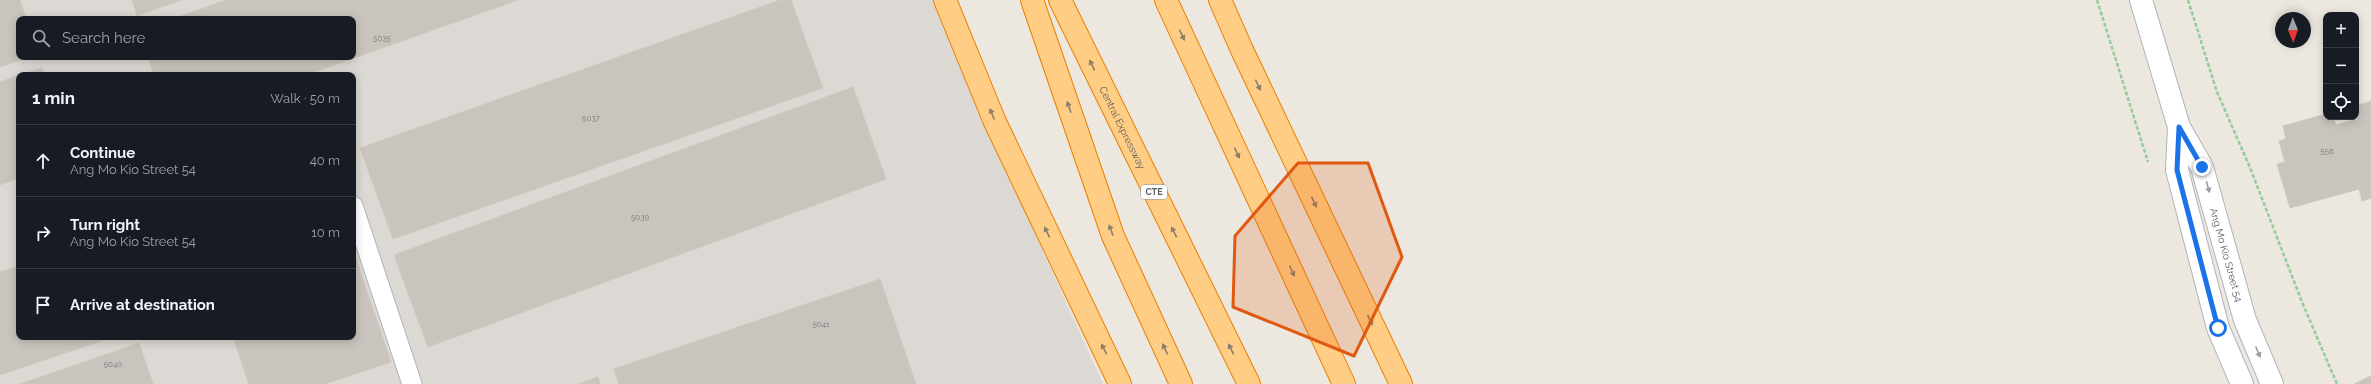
<!DOCTYPE html>
<html lang="en">
<head>
<meta charset="utf-8">
<style>
  body { margin:0; font-family:Raleway,sans-serif; background:#20242c; color:#f1f3f6 }
  .controls { position:absolute; right:12px; top:12px; display:grid; overflow:hidden; border-radius:8px; box-shadow:0 2px 10px #0003 }
  .controls button { width:36px; height:36px; display:grid; place-items:center; padding:0; border:0; border-bottom:1px solid #363941; background:#171b24; color:#f1f3f6; font:20px sans-serif }
  .compass { position:absolute; left:2275px; top:12px; width:36px; height:36px; border-radius:50%; background:#171b24; box-shadow:0 2px 10px #0003; rotate:179deg }
  .stop { position:absolute; width:12px; height:12px; margin:-9px; border:3px solid #1a73e8; border-radius:50%; background:#fff }
  .stop.end { background:#1a73e8; border-color:#fff; box-shadow:0 1px 4px #0008 }
  .list { margin:0; padding:0; list-style:none }
  h2 { display:flex; justify-content:space-between; align-items:center; height:52px; margin:0; padding:0 16px; font-size:17px }
  h2 small { font-size:13px; font-weight:400; color:#9ea1a6 }
  .list li { display:grid; grid-template-columns:26px 1fr auto; gap:12px; align-items:center; box-sizing:border-box; height:72px; padding:0 16px; border-top:1px solid #363941 }
  .list b { display:block; font-size:15px; white-space:nowrap }
  .list p { margin:0; font-size:13px; white-space:nowrap; color:#9ea1a6 }
  .list em { font-size:13px; font-style:normal; color:#9ea1a6 }
  .icon { flex:none; width:22px; height:22px; fill:none; stroke:currentColor; stroke-width:2; stroke-linecap:round; stroke-linejoin:round }
  .map { position:relative; flex:none; width:2371px; height:384px; overflow:hidden }
  .search { position:absolute; background:#171b24; box-shadow:0 2px 10px #0003; left:16px; top:16px; width:340px; height:44px; display:flex; align-items:center; gap:10px; box-sizing:border-box; padding:0 14px; border-radius:8px; color:#9ea1a6; font-size:15px }
  .panel { position:absolute; background:#171b24; box-shadow:0 2px 10px #0003; left:16px; top:72px; width:340px; height:268px; border-radius:8px }
  .map>svg:first-child { display:block }
  .industrial { fill:#dcd9d4; fill-rule:evenodd }
  .building { fill:#c9c4be; stroke:#d1c8bd }
  .lines { fill:none; stroke-linecap:round; stroke-linejoin:round }
  .lane-casing { stroke:#b0b4b8; stroke-width:21 }
  .street-casing { stroke:#b0b4b8; stroke-width:24 }
  .highway-casing { stroke:#eb7f00; stroke-width:24 }
  .path { stroke:#95cc9c; stroke-width:2.5; stroke-dasharray:4 2; stroke-linecap:butt }
  .lane { stroke:#fff; stroke-width:19 }
  .street { stroke:#fff; stroke-width:22 }
  .highway { stroke:#ffcd83; stroke-width:22 }
  .oneway { fill:#8a7f6b }
  .oneway2 { fill:#9b9ea0 }
  .route { stroke:#1a73e8; stroke-width:5 }
  .marked { fill:#e15910; fill-opacity:0.2; stroke:#e15910; stroke-width:3; stroke-linejoin:round }
  .labels { text-anchor:middle; stroke-width:4; stroke-linejoin:round; paint-order:stroke }
  .number-label { font-size:8px; fill:#747778 }
  .shield { fill:#fff; stroke:#8a8e90; stroke-width:1 }
  .shield-label { font-size:9px; font-weight:bold; fill:#585d61 }
  .street-label { font-size:10px; fill:#585d61; stroke:#fff }
</style>
</head>
<body>
<div class="map">
<svg width="2371" height="384" viewBox="0 0 2371 384">
  <rect width="100%" height="100%" fill="#ece7df"/>
  <path class="industrial" d="M0,0H936L991,137L1103,384H0ZM19,19H353V57H19ZM19,75H353V337H19Z"/>
  <path class="building" d="M0,0H20L26,19H19V57H29L0,67Z
    M132,0H181L137,16Z
    M226,0H518L306,75H154L148,57H353V19H173Z
    M780,0H791L823,88L393,239L360,148Z
    M42,68L45,75H20Z
    M19,75V178L0,185V82Z
    M853,87L886,179L428,347L394,255Z
    M2371,101V198L2362,201L2359,189L2290,208L2277,164L2285,162L2279,141L2286,139L2283,126L2326,114V117H2333L2336,125L2357,119L2356,106Z
    M353,249L391,362L325,384H249L233,337H353Z
    M19,266V337H113L0,375V272Z
    M880,279L916,384H619L614,369Z
    M139,343L153,384H20Z
    M2371,376V384H2354Z
    M598,377L600,384H578Z"/>
  <g class="lines">
    <g class="lane-casing">
      <path id="lane" d="M353,206L412,384"/>
    </g>
    <g class="street-casing">
      <g id="street">
        <path id="s1" d="M2141,0L2179,127L2202,167L2245,320L2272,384"/>
        <path d="M2179,127L2177,170L2218,328L2242,384"/>
      </g>
    </g>
    <g class="highway-casing">
      <g id="highway">
        <path d="M945,0L995,122L1120,384"/>
        <path d="M1032,0L1113,236L1181,384"/>
        <path id="s2" d="M1060,0L1249,384"/>
        <path d="M1166,0L1344,384"/>
        <path d="M1220,0L1242,50L1401,384"/>
      </g>
    </g>
    <path class="path" d="M2097,0L2148,162
      M2188,0L2217,92L2251,170L2302,302L2337,384"/>
    <use href="#lane" class="lane"/>
    <use href="#street" class="street"/>
    <use href="#highway" class="highway"/>
  </g>
  <defs><path id="oneway-solid" d="M-6-.8H1V-3.2L6.5 0L1 3.2V.8H-6Z"/></defs>
  <g class="oneway">
    <use href="#oneway-solid" transform="translate(1182 35) rotate(65)"/>
    <use href="#oneway-solid" transform="translate(1092 65) rotate(-116)"/>
    <use href="#oneway-solid" transform="translate(1258 85) rotate(65)"/>
    <use href="#oneway-solid" transform="translate(1069 107) rotate(-109)"/>
    <use href="#oneway-solid" transform="translate(992 114) rotate(-112)"/>
    <use href="#oneway-solid" transform="translate(1237 153) rotate(65)"/>
    <use href="#oneway-solid" transform="translate(1314 202) rotate(65)"/>
    <use href="#oneway-solid" transform="translate(1111 230) rotate(-110)"/>
    <use href="#oneway-solid" transform="translate(1047 232) rotate(-116)"/>
    <use href="#oneway-solid" transform="translate(1174 232) rotate(-116)"/>
    <use href="#oneway-solid" transform="translate(1292 271) rotate(65)"/>
    <use href="#oneway-solid" transform="translate(1370 320) rotate(65)"/>
    <use href="#oneway-solid" transform="translate(1104 349) rotate(-116)"/>
    <use href="#oneway-solid" transform="translate(1165 349) rotate(-115)"/>
    <use href="#oneway-solid" transform="translate(1231 349) rotate(-116)"/>
  </g>
  <g class="oneway2">
    <use href="#oneway-solid" transform="translate(2208 187) rotate(74)"/>
    <use href="#oneway-solid" transform="translate(2258 352) rotate(67)"/>
  </g>
  <g class="lines">
    <path class="route" d="M2202,167L2179,127L2177,170L2218,328"/>
  </g>
  <path class="marked" d="M1298,163H1368L1402,257L1354,356L1233,307L1235,236Z"/>
  <g class="labels">
    <g class="number-label">
      <text x="382" y="41">5035</text>
      <text x="591" y="121">5037</text>
      <text x="2327" y="154">556</text>
      <text x="640" y="220">5039</text>
      <text x="821" y="327">5041</text>
      <text x="113" y="367">5040</text>
    </g>
    <rect class="shield" x="1141" y="185" width="26" height="14" rx="3"/>
    <g class="shield-label">
      <text x="1154" y="195">CTE</text>
    </g>
    <g class="street-label">
      <text dy="4" stroke="none"><textPath href="#s2" startOffset="142">Central Expressway</textPath></text>
      <text dy="4" stroke="none"><textPath href="#s1" startOffset="270">Ang Mo Kio Street 54</textPath></text>
    </g>
  </g>
</svg>
<div class="controls">
<button>+</button>
<button>−</button>
<button><svg class="icon" aria-label="locate" viewBox="0 0 24 24"><circle cx="12" cy="12" r="6"/><path d="M12 2v4M12 18v4M2 12h4M18 12h4"/></svg></button>
</div>
<svg class="compass" viewBox="-18 -18 36 36"><path d="M0-13l5 13h-10z" fill="#e53935"/><path d="M0 13l5-13h-10z" fill="#9ea1a6"/></svg>
<div class="stop" style="left:2218px;top:328px"></div>
<div class="stop end" style="left:2202px;top:167px"></div>
<div class="search"><svg class="icon" aria-label="search" viewBox="0 0 24 24"><circle cx="10" cy="10" r="6"/><path d="M15 15l6 6"/></svg>Search here</div>
<section class="panel">
<h2>1 min<small>Walk · 50 m</small></h2>
<ul class="list">
<li><svg class="icon" aria-label="ahead" viewBox="0 0 24 24"><path d="M12 20V5M6 11l6-6 6 6"/></svg><div><b>Continue</b><p>Ang Mo Kio Street 54</p></div><em>40 m</em></li>
<li><svg class="icon" aria-label="right" viewBox="0 0 24 24"><path d="M7 20v-9h11M14 6l5 5-5 5"/></svg><div><b>Turn right</b><p>Ang Mo Kio Street 54</p></div><em>10 m</em></li>
<li><svg class="icon" aria-label="arrive" viewBox="0 0 24 24"><path d="M6 21V4h12l-3 4 3 4H6"/></svg><div><b>Arrive at destination</b></div></li>
</ul>
</section>
</div>
</body>
</html>
